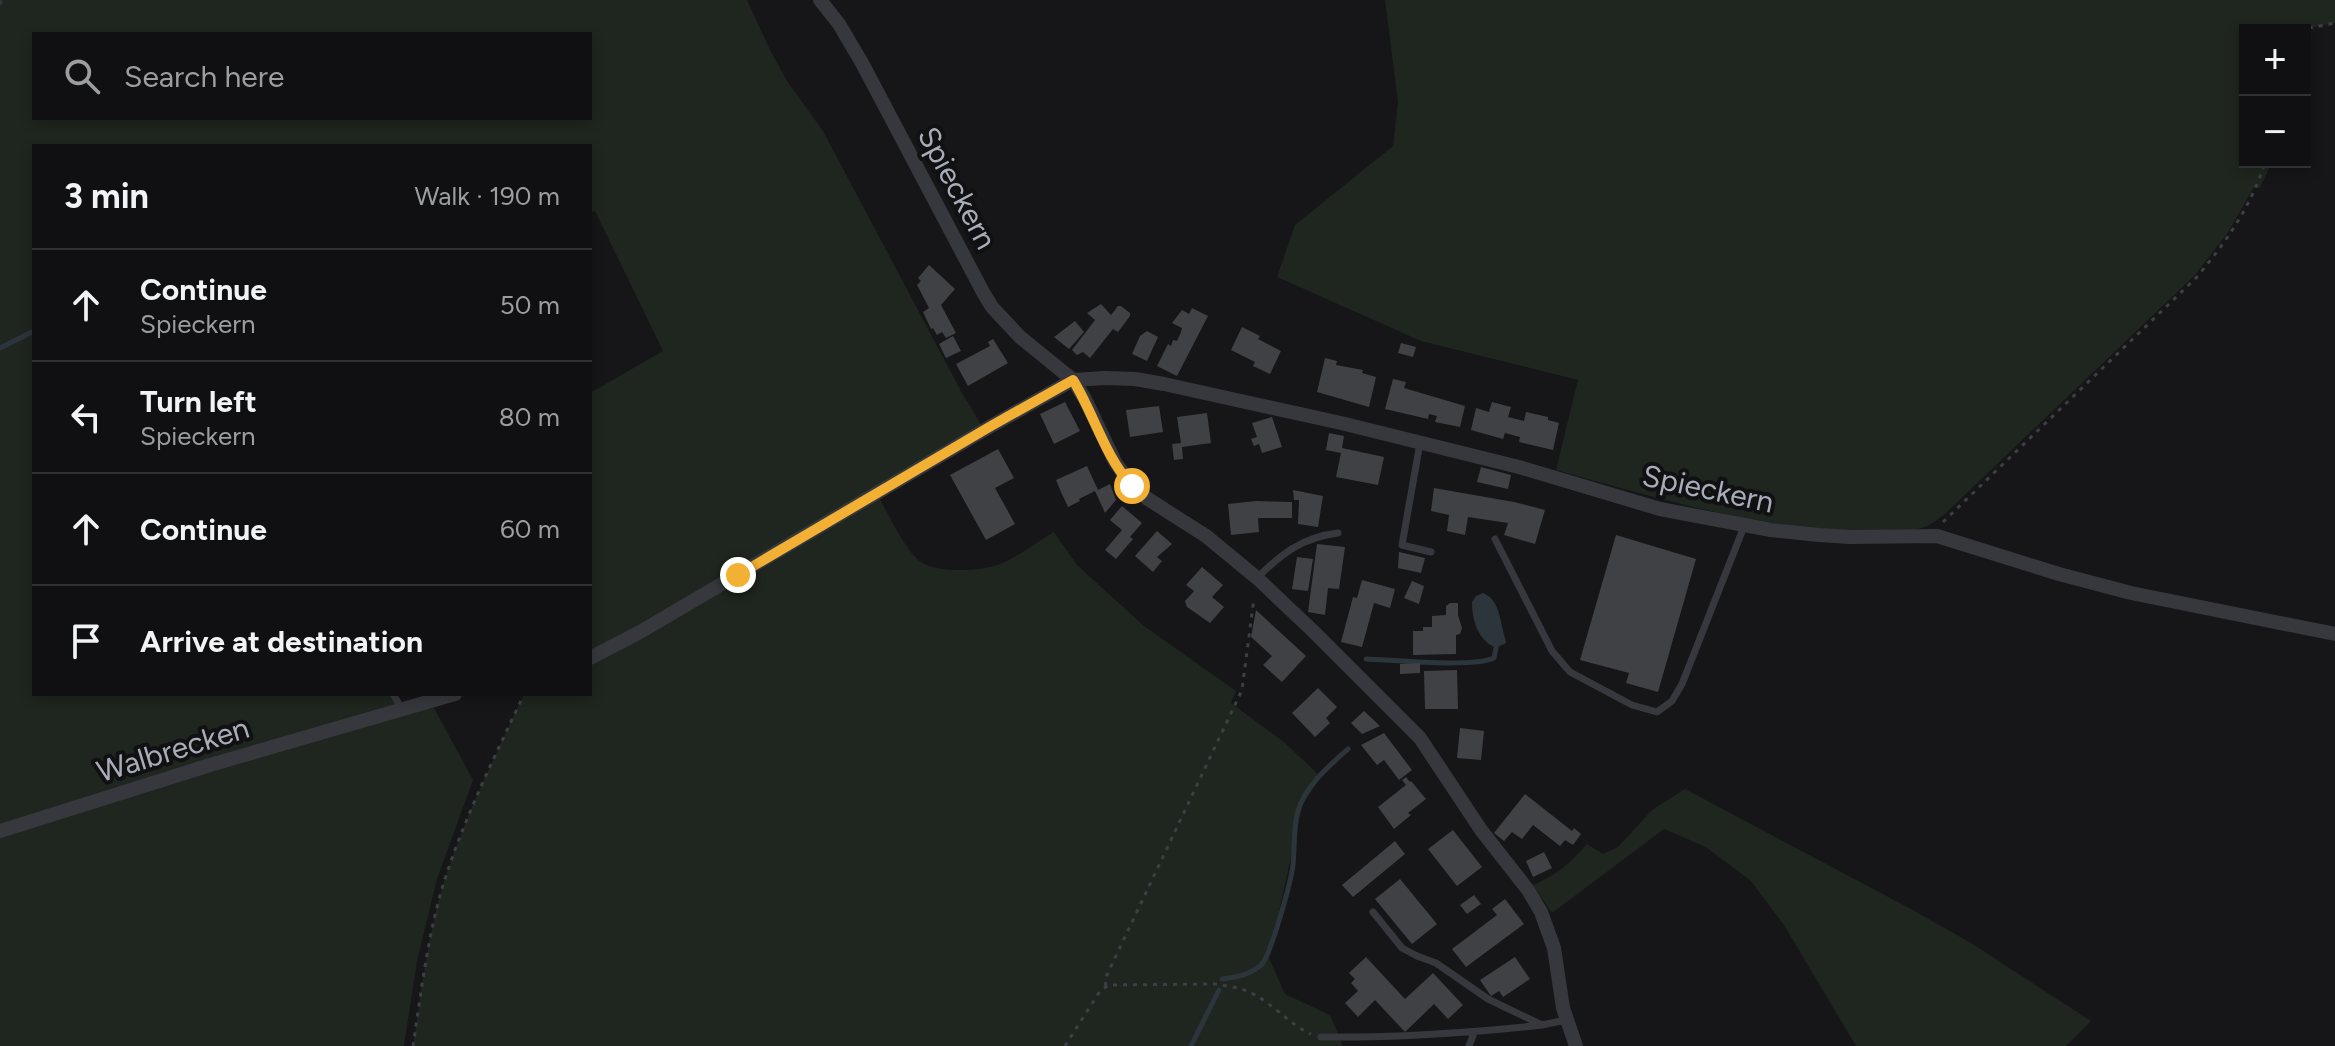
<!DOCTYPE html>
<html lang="en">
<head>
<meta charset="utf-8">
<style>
  body { margin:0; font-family:Figtree,sans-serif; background:#19191b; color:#f1f3f6 }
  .controls { position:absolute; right:24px; top:24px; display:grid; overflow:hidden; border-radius:0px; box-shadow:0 4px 12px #0003 }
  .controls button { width:72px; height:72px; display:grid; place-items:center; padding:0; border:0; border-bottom:2px solid #303032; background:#101012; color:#f1f3f6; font:40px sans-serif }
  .stop { position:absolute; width:24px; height:24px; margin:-18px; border:6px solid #f2b134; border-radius:50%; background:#fff }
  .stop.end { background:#f2b134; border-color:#fff; box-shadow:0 2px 8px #0008 }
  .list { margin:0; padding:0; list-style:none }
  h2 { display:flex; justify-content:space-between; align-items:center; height:104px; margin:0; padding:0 32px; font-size:34px }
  h2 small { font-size:26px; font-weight:400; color:#9c9d9f }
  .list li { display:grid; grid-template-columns:52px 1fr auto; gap:24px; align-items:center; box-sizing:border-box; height:112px; padding:0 32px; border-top:2px solid #303032 }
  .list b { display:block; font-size:30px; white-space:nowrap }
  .list p { margin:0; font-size:26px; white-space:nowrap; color:#9c9d9f }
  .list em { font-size:26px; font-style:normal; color:#9c9d9f }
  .icon { flex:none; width:44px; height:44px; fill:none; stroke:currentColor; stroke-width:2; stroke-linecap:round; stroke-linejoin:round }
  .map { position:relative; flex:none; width:2335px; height:1046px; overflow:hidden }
  .search { position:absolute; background:#101012; box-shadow:0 4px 12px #0003; left:32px; top:32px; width:560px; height:88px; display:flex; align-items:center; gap:20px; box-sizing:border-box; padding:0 28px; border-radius:0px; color:#9c9d9f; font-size:30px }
  .panel { position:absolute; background:#101012; box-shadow:0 4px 12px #0003; left:32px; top:144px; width:560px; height:552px; border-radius:0px }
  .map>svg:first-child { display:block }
  .green { fill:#1e261f; fill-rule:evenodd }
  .water { fill:#2c353c }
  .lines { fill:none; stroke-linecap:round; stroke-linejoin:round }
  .stream { stroke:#2c353c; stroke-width:5 }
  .building { fill:#404145 }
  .path { stroke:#3d3f44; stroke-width:3; stroke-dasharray:4 6; stroke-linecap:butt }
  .lane { stroke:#37383d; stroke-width:7 }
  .street { stroke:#37383d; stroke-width:14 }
  .route { stroke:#f2b134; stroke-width:10 }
  .labels { text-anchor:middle; stroke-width:8; stroke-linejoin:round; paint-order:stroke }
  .street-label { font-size:30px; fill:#a8adb8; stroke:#111113 }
</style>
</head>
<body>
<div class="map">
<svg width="2335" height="1046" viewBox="0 0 2335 1046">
  <rect width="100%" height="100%" fill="#161618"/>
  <path class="green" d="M0,0H747L770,50L787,81L823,131L962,393L982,426L874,488C885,507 904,550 921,562C936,573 977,571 994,566C1011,562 1038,541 1054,532L1077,565L1144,626L1236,691L1231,703L1284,742L1321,777L1302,806L1269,958L1285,994L1330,1015L1343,1046H413C421,993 428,933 444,882C465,816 495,756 524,694H590V393L663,351L595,211L590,213V146H34V694H393L402,709L434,708L473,780L437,879L417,961L404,1046H0ZM34,34H590V118H34Z
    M1385,0H2335V23L2299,30H2245V162H2272L2260,188L2254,187L2227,234L2194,276L1947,512C1941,517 1934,523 1927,526C1913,532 1894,531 1879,531C1769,533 1661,499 1556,470L1578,380L1421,341L1277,277L1295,225L1393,146L1398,102Z
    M1685,789L1911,909L1971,943L2091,1021L2066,1046H1856L1784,925L1751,881L1706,847L1664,829L1552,913L1533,885C1556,875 1571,863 1587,844L1603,854L1618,847L1652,810Z"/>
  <path class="water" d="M1483,593C1500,600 1500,621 1505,638L1506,643L1496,648C1478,640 1472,621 1472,602L1476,596Z"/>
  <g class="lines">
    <path class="stream" d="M0,3V2
      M0,348L34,331
      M1366,659C1394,660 1472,668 1494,658L1496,648
      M1222,979C1236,977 1251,975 1262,964C1271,954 1291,882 1293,865C1295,847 1293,829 1298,811C1305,786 1329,766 1348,749
      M1191,1046L1219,990"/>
  </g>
  <path class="building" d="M929,265L955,289L941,305L956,333L946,338L942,332L937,335L933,328L931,329L923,312L929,308L917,285L921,281L918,278Z
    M1101,304L1111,315L1118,306H1121L1130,313V316L1118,332L1113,329L1090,358L1083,352L1077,355L1072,350L1095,320L1087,313Z
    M1192,308L1208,316L1177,376L1157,366L1168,344L1171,346L1173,340L1177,341L1181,332L1182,328L1172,323L1182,310L1189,314Z
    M1075,321L1084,332L1069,349L1054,337Z
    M1242,327L1260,336L1258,339L1281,351L1270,374L1253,366L1255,362L1231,350Z
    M1147,331L1158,337L1147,361L1132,354L1140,336Z
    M953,336L961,351L946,358L939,344Z
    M993,339L1008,363L968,386L956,364L990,346L988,342Z
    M1401,343L1416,347L1413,357L1398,353Z
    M1325,358L1337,361L1336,365L1363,370L1362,373L1376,377L1369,407L1317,392Z
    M1393,379L1406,382L1404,388L1465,406L1460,427L1435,422L1437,416L1429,414L1428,419L1385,409Z
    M1065,402L1080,431L1054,444L1040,414Z
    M1492,402L1511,407L1508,417L1524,421L1526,412L1548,417V420L1559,423L1553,450L1519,442L1520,437L1505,433L1503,439L1471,430L1476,408L1489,412Z
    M1159,406L1163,432L1130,437L1126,410Z
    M1207,413L1211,443L1182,447L1183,459L1174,460L1172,444L1181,443L1177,417Z
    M1272,417L1282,447L1262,453L1259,444L1254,446L1251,439L1257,437L1252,423Z
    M1329,433L1344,436L1342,448L1384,457L1378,485L1336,477L1341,453L1326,450Z
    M998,449L1014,478L995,488L1015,524L986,540L950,475Z
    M1087,466L1098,490L1110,484L1116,500L1105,513L1095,491L1079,499L1080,501L1068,507L1061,492L1056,480Z
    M1481,467L1511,475L1508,489L1477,482Z
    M1434,488L1514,502L1545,510L1535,544L1504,535L1508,523L1468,517L1465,535L1447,531L1449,515L1431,511Z
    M1293,490L1323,496L1318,527L1298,524L1299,500H1294Z
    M1256,501L1292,502V518H1258L1259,532L1231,535L1228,504Z
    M1122,506L1142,523L1130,537L1133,539L1116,559L1105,550L1122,530L1110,520Z
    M1157,531L1172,544L1157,557L1162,561L1153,572L1135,556Z
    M1616,535L1696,559L1658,692L1626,683L1629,673L1580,660Z
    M1317,544L1345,547L1339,589L1328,588L1325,615L1308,612Z
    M1399,552L1425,558L1421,573L1398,568Z
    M1297,557L1313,559L1308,591L1292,589Z
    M1202,567L1223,585L1212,597L1224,607L1210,623L1187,607L1185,601L1194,591L1186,585Z
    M1362,580L1395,589L1390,608L1374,603L1362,647L1341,642L1353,597L1357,598Z
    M1412,581L1424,586L1419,604L1404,598Z
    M1450,603H1458V615L1462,628L1460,634L1456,635V654L1413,655V631H1423V627H1432V616L1446,615V606Z
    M1256,610L1306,656L1282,682L1263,665L1272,656L1251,637Z
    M1420,663V673L1400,674V664Z
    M1457,670L1458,709H1425L1424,671Z
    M1318,688L1337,707L1326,718L1330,723L1315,737L1292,713Z
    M1364,711L1380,726L1362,734L1351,723Z
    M1460,728L1484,731L1481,760L1457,758Z
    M1384,733L1412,770L1399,780L1384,760L1377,765L1361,745Z
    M1406,777L1410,782L1411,781L1426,799L1408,813L1411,815L1394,829L1378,807L1406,785L1402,780Z
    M1525,794L1572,831L1574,828L1581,834L1573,845L1565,840L1560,846L1533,825L1522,839L1512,832L1504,841L1494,833Z
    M1453,830L1482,867L1457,886L1428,849Z
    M1395,841L1405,854L1353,897L1342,885Z
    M1544,852L1552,868L1533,877L1526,861Z
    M1400,879L1437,924L1412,944L1375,899Z
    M1474,895L1481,904L1467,914L1460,905Z
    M1505,899L1524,924L1466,967L1452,949L1497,915L1492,909Z
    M1366,957L1405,999L1433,973L1463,1005L1448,1019L1434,1004L1405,1032L1375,1000L1358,1017L1345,1003L1358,991L1351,983L1355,979L1349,973Z
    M1515,957L1530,979L1503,997L1499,991L1491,996L1480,980Z"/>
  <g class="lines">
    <path class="path" d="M2299,30L2335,23
      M1943,522L2196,278C2226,242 2251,207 2265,162
      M1106,986L1105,979L1242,690L1254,598
      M413,1046C421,993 428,933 444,882C465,816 495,756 524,694
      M1065,1046L1100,991L1109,985L1216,984C1226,986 1237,987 1247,991C1271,1001 1287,1023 1311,1034"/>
    <path class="lane" d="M1420,443L1402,545L1431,552
      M1495,539L1552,651L1570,672L1632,705L1657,712L1672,701L1682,684L1745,524
      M1257,578C1281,554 1303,537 1338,533
      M393,694L402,709
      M1373,912L1402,948L1417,956L1436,963L1488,999L1542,1025L1566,1020
      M1321,1037C1396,1038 1468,1033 1542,1025
      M1469,1046L1474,1033"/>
    <path class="street" d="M820,0L839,24L862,63L984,294L992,307L1020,337L1073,380L1085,399L1115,462L1132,486L1148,499L1206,536L1257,578L1313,631L1420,738L1481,830L1528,890L1541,912L1554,948L1563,1008L1576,1046
      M590,658L640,632L991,426L1073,380L1105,378L1135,379L1164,384L1341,423L1519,467L1660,509L1771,530L1819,535L1850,537L1937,536L2059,574L2131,593L2335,634
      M0,831L210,765L455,694"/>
  </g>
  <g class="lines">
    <path class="route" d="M738,575L991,426L1073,380C1094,414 1105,457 1132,486"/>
  </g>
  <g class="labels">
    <g class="street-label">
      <text transform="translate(957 188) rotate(62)" y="10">Spieckern</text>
      <text transform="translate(1708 489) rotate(12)" y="10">Spieckern</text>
      <text transform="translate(173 750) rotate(-17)" y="10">Walbrecken</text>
    </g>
  </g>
</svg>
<div class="controls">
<button>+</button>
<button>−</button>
</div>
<div class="stop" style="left:1132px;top:486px"></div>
<div class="stop end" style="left:738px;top:575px"></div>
<div class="search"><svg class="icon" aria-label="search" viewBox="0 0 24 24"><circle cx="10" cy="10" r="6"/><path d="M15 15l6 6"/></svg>Search here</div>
<section class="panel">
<h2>3 min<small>Walk · 190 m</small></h2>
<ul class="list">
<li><svg class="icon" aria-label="ahead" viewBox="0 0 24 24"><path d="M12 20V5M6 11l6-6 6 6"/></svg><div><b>Continue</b><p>Spieckern</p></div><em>50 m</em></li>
<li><svg class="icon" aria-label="left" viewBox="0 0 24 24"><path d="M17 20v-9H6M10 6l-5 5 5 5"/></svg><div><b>Turn left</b><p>Spieckern</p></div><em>80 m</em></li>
<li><svg class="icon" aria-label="ahead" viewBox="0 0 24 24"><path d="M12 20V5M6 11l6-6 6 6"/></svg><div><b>Continue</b></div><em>60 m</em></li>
<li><svg class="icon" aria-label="arrive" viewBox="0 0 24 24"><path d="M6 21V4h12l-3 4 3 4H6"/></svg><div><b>Arrive at destination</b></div></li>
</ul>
</section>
</div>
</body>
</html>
